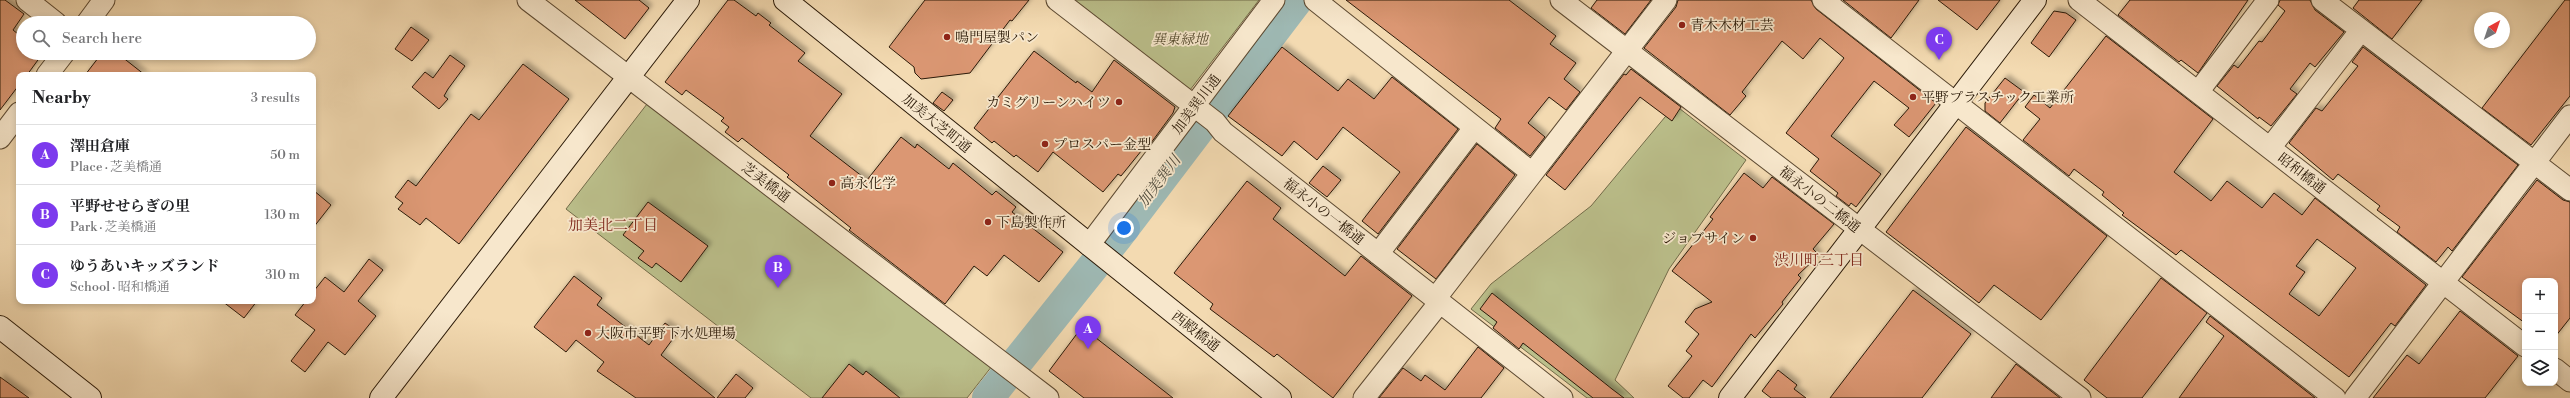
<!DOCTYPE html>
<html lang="en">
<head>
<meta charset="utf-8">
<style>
  body { margin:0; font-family:"Libre Bodoni","Noto Serif JP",serif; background:#f6f6f6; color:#202124 }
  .controls { position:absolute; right:12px; bottom:12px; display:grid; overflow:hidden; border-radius:8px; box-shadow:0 2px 6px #0003 }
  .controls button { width:36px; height:36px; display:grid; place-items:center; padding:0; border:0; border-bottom:1px solid #e0e0e0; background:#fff; color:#202124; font:20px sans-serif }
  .compass { position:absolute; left:2474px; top:12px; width:36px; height:36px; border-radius:50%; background:#fff; box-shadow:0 2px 6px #0003; rotate:40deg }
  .you { position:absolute; left:1124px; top:228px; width:14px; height:14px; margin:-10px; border:3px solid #fff; border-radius:50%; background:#1a73e8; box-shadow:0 0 0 6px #1a73e833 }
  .badge { display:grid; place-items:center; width:26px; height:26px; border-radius:50%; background:#7c3aed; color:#fff; font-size:13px; font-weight:700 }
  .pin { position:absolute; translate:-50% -33px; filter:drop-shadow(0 1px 2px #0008) }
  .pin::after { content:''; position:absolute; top:21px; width:14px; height:12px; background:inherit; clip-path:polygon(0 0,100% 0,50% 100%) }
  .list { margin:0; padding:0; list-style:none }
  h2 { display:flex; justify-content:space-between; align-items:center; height:52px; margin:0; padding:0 16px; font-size:17px }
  h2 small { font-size:13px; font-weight:400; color:#757577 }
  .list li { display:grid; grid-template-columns:26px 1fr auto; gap:12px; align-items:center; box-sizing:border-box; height:60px; padding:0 16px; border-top:1px solid #e0e0e0 }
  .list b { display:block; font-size:15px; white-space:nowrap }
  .list p { margin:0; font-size:13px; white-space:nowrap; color:#757577 }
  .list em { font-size:13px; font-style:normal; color:#757577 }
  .icon { flex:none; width:22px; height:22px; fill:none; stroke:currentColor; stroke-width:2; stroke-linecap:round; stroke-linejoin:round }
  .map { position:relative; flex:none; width:2570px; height:398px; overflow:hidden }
  .search { position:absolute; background:#fff; box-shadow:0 2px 6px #0003; left:16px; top:16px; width:300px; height:44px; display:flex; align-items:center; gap:10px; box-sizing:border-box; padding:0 14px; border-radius:22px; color:#757577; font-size:15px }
  .panel { position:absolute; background:#fff; box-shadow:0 2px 6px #0003; left:16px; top:72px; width:300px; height:232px; border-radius:8px }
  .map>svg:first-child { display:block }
  .green { fill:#bbbf8b; stroke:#736c4a }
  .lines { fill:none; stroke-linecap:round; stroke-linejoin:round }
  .river { stroke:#9eb9b4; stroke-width:32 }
  .building { fill:#db9773; stroke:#2b1a08; fill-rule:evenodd; filter:url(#shadow) }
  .street-casing { stroke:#5d4a32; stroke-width:23 }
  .secondary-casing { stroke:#2b1a08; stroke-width:24 }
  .street { stroke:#f7e7cc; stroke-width:21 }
  .secondary { stroke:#f7e7cc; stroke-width:22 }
  .poi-dot { fill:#8f2418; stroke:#f7e7cc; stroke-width:1.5 }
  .labels { text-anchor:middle; stroke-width:3.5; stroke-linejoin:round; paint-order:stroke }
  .poi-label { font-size:14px; fill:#2b1a08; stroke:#f7e7cc; text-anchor:start }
  .park-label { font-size:14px; font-style:italic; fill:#564c2f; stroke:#f7e7cc }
  .street-label { font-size:14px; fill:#2b1a08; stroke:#f7e7cc }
  .water-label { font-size:15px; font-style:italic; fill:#4e4a3c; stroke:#f7e7cc }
  .neighbourhood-label { font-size:15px; fill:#7a1f14; stroke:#f7e7cc }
</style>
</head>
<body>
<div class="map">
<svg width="2570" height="398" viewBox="0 0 2570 398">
  <defs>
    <filter id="shadow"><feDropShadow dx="3.5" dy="-3.5" stdDeviation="2" flood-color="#0004"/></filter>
  </defs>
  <rect width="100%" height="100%" fill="#f3dab1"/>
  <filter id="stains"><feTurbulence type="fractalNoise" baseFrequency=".005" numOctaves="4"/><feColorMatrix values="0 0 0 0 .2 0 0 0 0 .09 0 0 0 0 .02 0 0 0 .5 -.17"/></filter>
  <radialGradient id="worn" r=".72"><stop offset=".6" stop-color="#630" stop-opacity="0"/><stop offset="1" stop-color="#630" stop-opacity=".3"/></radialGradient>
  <path class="green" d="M1065,0H1259L1190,90Z
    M647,104L992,366L967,398H811L566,209Z
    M1675,105L1746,160L1669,269L1615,380L1634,398H1587L1471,309L1491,284L1591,206Z"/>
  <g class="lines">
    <path class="river" d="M988,398L1116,238L1297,0"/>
  </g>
  <path class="building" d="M0,0H5L24,14L13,30L23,38V53H43L27,75H19V85L0,110Z
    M575,0H639L649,8L625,39Z
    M728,0H734L756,16L758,13L771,23L769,25L805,53L798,61L842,94L810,136L867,180L901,137L915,148L917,144L949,169L953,163L992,195L996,191L1016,207L1012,212L1063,252L1039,282L1004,255L987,276L974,266L945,304L849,230L851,228L787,177L789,175L742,138L738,142L725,132L729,127L721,121L724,118L686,90L682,95L665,82Z
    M925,0H1029L1012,21L1010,20L970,73L921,79L915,73L914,67L889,47Z
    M1346,0H1509L1556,36L1550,44L1576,63L1564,79L1580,92L1566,110L1549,97L1528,123L1545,137L1530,156L1495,128L1501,119Z
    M1597,0H1651L1625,34L1591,8Z
    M1678,0H1811L1816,9L1936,103L1909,137L1894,125L1909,108L1874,81L1831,136L1881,174L1856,207L1851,203L1849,206L1836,196L1838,193L1810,171L1819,159L1786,133L1844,58L1820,38L1803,59L1782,41L1742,92L1746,96L1730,115L1644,48L1676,7Z
    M1843,0H1919L1891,38Z
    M1938,0H2000L1977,30Z
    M2130,0H2248L2198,73L2181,60L2179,62L2118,15Z
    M2280,0H2310L2315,10L2344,32L2315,67L2310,63L2290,89L2297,94L2271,126L2259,117L2258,119L2217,86L2234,65L2238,68L2259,41L2262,42L2285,11L2278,5Z
    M2359,0H2422L2392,39L2353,8Z
    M2565,0H2570V96L2531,145L2482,108Z
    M2054,11L2066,13L2076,20L2049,57L2031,43Z
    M411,27L429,40L412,61L395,49Z
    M2106,36L2213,119L2174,172L2211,201L2227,181L2262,208L2274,193L2302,215L2315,198L2426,285L2395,326L2391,323L2349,377L2181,250L2176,255L2122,215L2124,213L2102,195L2104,192L2074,169L2069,176L2023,140L2040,119L2025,107L2034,95L2050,108ZM2317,239L2356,268L2319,316L2289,294L2305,272L2296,266Z
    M1282,47L1338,91L1348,79L1374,99L1392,77L1458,129L1378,234L1362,221L1400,172L1343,127L1317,160L1294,141L1282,156L1228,116Z
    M2363,47L2518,165L2452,251L2448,247L2436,262L2397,232L2400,227L2377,210L2380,206L2338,174L2333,180L2289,143L2316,108L2322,111L2358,66L2352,62Z
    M1034,51L1076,83L1077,81L1092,92L1114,60L1175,107L1173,113L1148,147L1146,145L1121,176L1118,174L1103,192L1053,152L1038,172L1016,155L1014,157L994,141L992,143L974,128Z
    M102,53H117L145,75H85Z
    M450,55L465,66L448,89L444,96L448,99L439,109L412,87L425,72L433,78Z
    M523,64L569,99L459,244L426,218L420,225L398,209L403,203L395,197L408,180L416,186L471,114L479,120Z
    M1631,69L1681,107L1672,121L1640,97L1565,190L1546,175L1624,74L1626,75Z
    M2005,78L2024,92L2000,123L1985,111V103Z
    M942,92L953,100L944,111L933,103Z
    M1966,127L2107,236L2041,320L1994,285L1979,303L1886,232Z
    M1477,144L1515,175L1436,279L1397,249Z
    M1323,166L1341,180L1327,197L1309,183Z
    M1744,173L1763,188L1772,177L1834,224L1813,249L1819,255L1798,275L1801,278L1782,302L1783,304L1755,338L1751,334L1712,387L1703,380L1689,398H1683L1668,386L1692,356L1686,351L1699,334L1685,322L1695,309L1712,302L1672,271L1713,219L1710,217Z
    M2537,180L2563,200L2570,202V318L2555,337V281H2525V323L2462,277Z
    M1247,181L1281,208L1273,219L1345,276L1361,256L1412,296L1333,398L1277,354L1274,357L1210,309L1213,304L1174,273Z
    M313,190L331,205L313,228Z
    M648,202L708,246L681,282L656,263L652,268L638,258L644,251L623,235Z
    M369,259L383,270L358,301L376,316L345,355L328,342L305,372L291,361L315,330L295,315L306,301H313V292L325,277L344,292Z
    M574,276L602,298L597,305L649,345L665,323L678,332L661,355L715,398H636L597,371L604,362L576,340L566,352L534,327Z
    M2161,278L2207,313L2142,398H2107L2084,380Z
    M1913,290L1971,334L1922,398H1830Z
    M1492,293L1612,389L1624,398H1593L1523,343L1519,349L1493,328L1497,322L1480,309Z
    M222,301H257L244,318Z
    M2460,311L2518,356L2485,398H2373L2407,355L2419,364Z
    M2210,316L2315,398H2179L2224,336L2206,322Z
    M1082,327L1173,398H1084L1049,371Z
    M1478,347L1504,368L1481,398H1379L1403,368L1421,381L1425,375L1445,390Z
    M849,364L863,375L866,371L900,398H822Z
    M2016,364L2060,398H1991Z
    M1778,370L1797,385L1794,389L1806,398H1771L1762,391Z
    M736,374L753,388L745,398H717Z
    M0,377L29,398H0Z"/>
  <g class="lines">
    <g class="street-casing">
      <path id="street" d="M27,0L56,23
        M528,0L1048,398
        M1057,0L1215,122L1223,132L1562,398
        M1315,0L1532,173
        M1561,0L2080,398
        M1823,0L2335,398
        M2079,0L2525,346
        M2322,0L2570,190
        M87,23L104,0
        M47,75L64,53
        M2198,92L2268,0
        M0,138L19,113
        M2270,148L2361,30
        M1089,245L1274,0
        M1378,254L1474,128
        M1435,299L1666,0
        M2555,369L2570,381
        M1364,398L1440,302
        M2355,398L2570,116"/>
    </g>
    <g class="secondary-casing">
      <path id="secondary" d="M785,0L1280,398
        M0,327L90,398
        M381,398L688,0
        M1730,398L2035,0"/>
    </g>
    <use href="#street" class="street"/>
    <use href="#secondary" class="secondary"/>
  </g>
  <g class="poi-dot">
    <circle cx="1682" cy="25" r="4"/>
    <circle cx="947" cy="37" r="4"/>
    <circle cx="1913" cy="97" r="4"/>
    <circle cx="1119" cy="102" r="4"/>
    <circle cx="1045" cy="144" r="4"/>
    <circle cx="832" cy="183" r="4"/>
    <circle cx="988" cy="222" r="4"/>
    <circle cx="1753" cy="238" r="4"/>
    <circle cx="588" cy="333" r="4"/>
  </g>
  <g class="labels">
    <g class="poi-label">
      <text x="1690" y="30">青木木材工芸</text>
      <text x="955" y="42">鳴門屋製パン</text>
      <text x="1921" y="102">平野プラスチック工業所</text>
      <text x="1111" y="107" text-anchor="end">カミグリーンハイツ</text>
      <text x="1053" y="149">プロスパー金型</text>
      <text x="840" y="188">高永化学</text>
      <text x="996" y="227">下島製作所</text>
      <text x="1745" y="243" text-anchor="end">ジョブサイン</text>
      <text x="596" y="338">大阪市平野下水処理場</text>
    </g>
    <g class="park-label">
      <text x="1180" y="44">巽東緑地</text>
    </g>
    <g class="street-label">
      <text transform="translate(1196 104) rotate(-53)" y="5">加美巽川通</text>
      <text transform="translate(937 123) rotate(39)" y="5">加美大芝町通</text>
      <text transform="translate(2302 173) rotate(38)" y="5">昭和橋通</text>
      <text transform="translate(766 182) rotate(37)" y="5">芝美橋通</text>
      <text transform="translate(1820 199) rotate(38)" y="5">福永小の二橋通</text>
      <text transform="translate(1324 211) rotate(38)" y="5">福永小の一橋通</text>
      <text transform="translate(1196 331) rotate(38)" y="5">西殿橋通</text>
    </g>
    <g class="water-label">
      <text transform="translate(1159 181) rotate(-53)" y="5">加美巽川</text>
    </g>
    <g class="neighbourhood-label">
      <text x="613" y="230">加美北二丁目</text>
      <text x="1819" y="265">渋川町三丁目</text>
    </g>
  </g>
  <rect width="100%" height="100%" filter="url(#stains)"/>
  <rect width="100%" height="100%" fill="url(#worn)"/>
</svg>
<div class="controls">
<button>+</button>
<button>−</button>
<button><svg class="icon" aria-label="layers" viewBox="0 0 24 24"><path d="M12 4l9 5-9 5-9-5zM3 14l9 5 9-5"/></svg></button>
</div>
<svg class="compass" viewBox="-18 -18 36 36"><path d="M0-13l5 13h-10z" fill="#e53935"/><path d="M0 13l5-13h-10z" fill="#757577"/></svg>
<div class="you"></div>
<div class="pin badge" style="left:1088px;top:349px">A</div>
<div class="pin badge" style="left:778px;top:288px">B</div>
<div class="pin badge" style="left:1939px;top:60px">C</div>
<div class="search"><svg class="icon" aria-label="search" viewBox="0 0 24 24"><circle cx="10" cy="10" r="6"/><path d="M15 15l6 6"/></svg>Search here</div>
<section class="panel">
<h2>Nearby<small>3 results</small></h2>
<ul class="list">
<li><span class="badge">A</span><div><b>澤田倉庫</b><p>Place · 芝美橋通</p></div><em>50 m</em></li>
<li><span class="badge">B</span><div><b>平野せせらぎの里</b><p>Park · 芝美橋通</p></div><em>130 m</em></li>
<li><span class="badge">C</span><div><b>ゆうあいキッズランド</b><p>School · 昭和橋通</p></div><em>310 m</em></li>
</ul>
</section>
</div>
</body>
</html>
